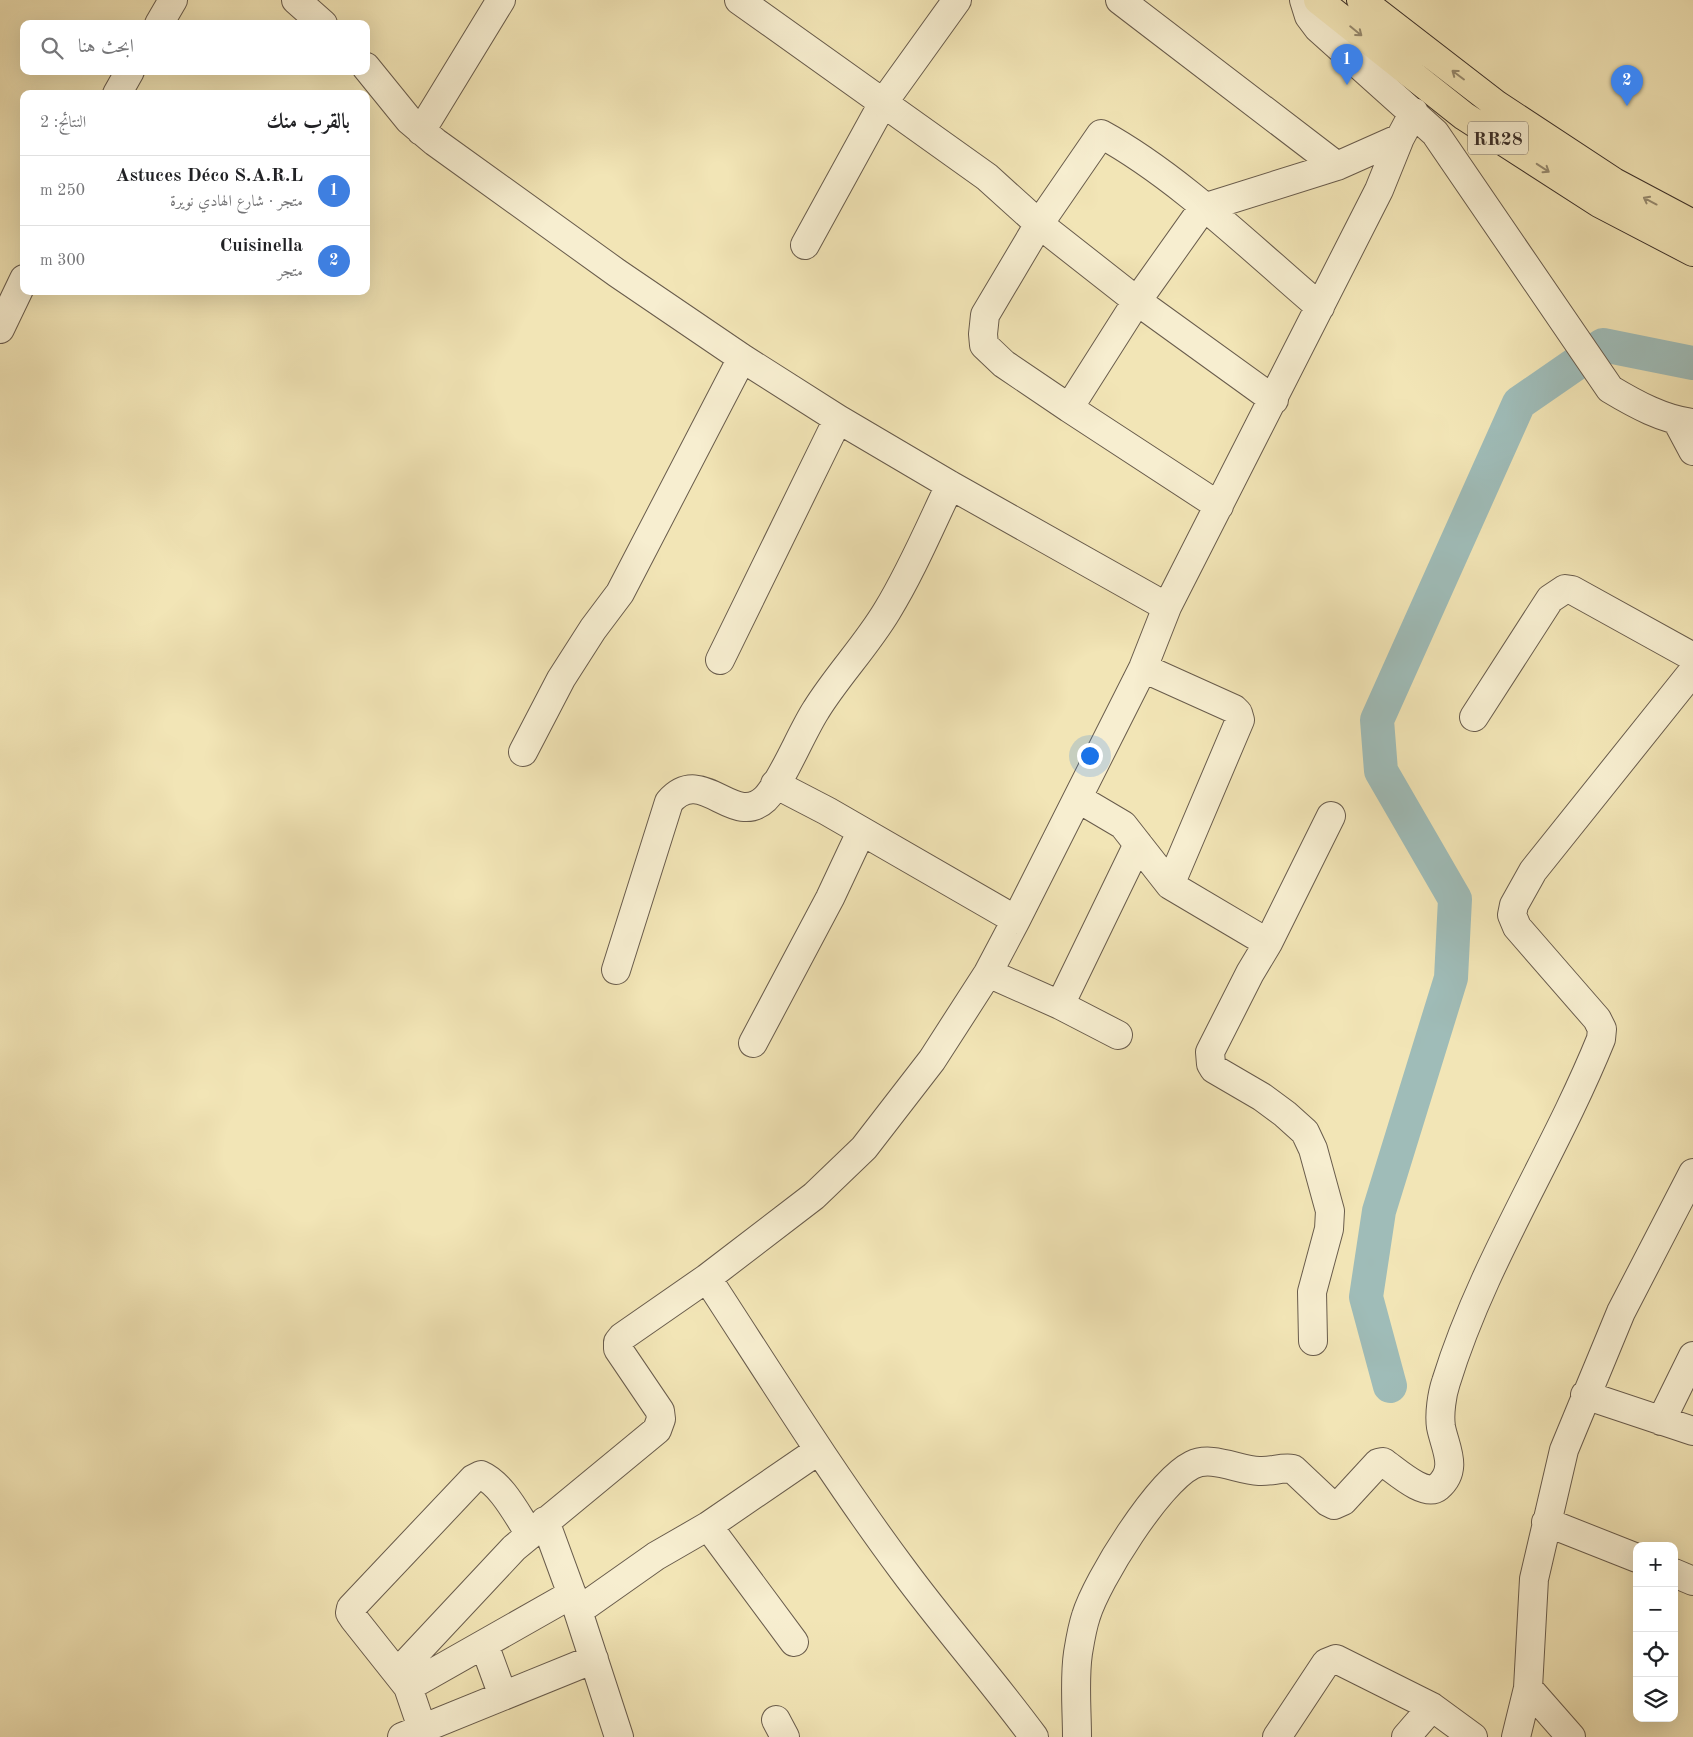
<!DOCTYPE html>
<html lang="ar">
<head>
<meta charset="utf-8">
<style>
  body { margin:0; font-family:"Old Standard TT",Amiri,serif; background:#f2f2f2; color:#202124; direction:rtl }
  .controls { position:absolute; right:15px; bottom:15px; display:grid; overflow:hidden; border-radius:10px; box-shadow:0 5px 20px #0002 }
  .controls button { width:45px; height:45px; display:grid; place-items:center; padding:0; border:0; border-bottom:1px solid #e0e0e0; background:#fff; color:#202124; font:25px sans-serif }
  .you { position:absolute; left:1089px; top:755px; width:18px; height:18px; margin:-12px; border:4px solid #fff; border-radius:50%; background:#1a73e8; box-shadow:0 0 0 8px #1a73e833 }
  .badge { display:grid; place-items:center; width:32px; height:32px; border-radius:50%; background:#8f2418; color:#fff; font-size:16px; font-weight:700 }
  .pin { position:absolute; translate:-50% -41px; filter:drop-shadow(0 1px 2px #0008) }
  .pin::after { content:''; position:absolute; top:26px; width:18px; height:15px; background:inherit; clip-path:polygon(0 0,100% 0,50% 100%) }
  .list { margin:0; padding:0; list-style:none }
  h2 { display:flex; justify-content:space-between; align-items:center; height:65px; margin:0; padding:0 20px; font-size:21px }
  h2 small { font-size:16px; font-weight:400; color:#757577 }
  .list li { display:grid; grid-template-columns:32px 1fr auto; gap:15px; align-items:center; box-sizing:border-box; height:70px; padding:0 20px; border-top:1px solid #e0e0e0 }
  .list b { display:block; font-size:19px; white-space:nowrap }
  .list p { margin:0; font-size:16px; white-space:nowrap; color:#757577 }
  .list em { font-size:16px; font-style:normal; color:#757577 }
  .icon { flex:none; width:28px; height:28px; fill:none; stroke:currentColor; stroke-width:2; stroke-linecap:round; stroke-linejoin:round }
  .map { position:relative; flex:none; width:1693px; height:1737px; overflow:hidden; direction:ltr }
  .search { position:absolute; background:#fff; box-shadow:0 5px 20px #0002; left:20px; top:20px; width:350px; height:55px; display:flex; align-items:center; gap:12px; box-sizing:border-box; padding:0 18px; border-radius:10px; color:#757577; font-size:19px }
  .panel { position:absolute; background:#fff; box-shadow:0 5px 20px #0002; left:20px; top:90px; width:350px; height:205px; border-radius:10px; direction:rtl }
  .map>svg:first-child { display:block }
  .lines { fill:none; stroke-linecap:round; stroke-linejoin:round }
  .river { stroke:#9fbcb8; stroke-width:34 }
  .minor-casing { stroke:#695c4c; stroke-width:30 }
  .highway-casing { stroke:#3b2f28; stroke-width:30 }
  .minor { stroke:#f7eed0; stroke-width:28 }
  .highway { stroke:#f2e5b6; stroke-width:28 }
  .oneway { stroke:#968a6f }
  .labels { text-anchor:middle; stroke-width:5; stroke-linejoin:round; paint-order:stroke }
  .shield { fill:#f7eed0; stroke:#73685a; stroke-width:1 }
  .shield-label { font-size:19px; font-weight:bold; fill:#3b2f28 }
</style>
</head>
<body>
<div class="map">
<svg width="1693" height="1737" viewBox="0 0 1693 1737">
  <rect width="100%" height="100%" fill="#f2e5b6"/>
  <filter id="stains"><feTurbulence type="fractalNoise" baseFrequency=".004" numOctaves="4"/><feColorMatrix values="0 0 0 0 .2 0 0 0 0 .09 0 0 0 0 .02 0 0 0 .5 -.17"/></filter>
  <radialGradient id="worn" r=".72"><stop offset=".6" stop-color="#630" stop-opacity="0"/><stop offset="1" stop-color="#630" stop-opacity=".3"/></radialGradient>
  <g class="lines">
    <path class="river" d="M1390,1386L1366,1297L1379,1211L1451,978L1455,899L1381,771L1377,720L1519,403L1603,345L1693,363"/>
    <g class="minor-casing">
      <path id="minor" d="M296,0L323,24
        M739,0L987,177L1039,224L1137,301L1274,400
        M1120,0L1337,166
        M1304,0L1309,16L1318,28L1435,133L1610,389C1635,404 1664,420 1693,423
        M159,24L173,0
        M366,67L409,120L435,142L617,273L742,358
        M117,94L130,71
        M421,131L501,0
        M805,245L883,103L957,0
        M1320,307C1253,250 1178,176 1101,134L1039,224L985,315L983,334L984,345L1004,364L1069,408L1137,301L1203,208L1337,166L1400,138
        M0,329L24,279
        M1069,408L1219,506
        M1677,421L1693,451
        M720,660L838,419L950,485L1167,607
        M1143,668L1234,709L1238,713L1240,720L1170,885
        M1474,717L1550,599L1565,589L1572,590L1693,657
        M523,752L561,679L593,629L620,593L742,358L838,419
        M775,784L827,811L1016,920
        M1079,799L1123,825L1170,885L1268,943
        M616,970L669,802C702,763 733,829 765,799C782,782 801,733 816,710C837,676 866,646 887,611C911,572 930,527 950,485
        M988,973L1060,1005L1118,1035
        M1060,1005L1138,844
        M753,1043L830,898L861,832
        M1313,1341L1312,1292L1329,1229L1330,1211L1313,1149L1305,1132L1285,1114L1262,1097L1214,1069L1211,1064L1210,1052L1250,973L1268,943L1331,816
        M1585,1395L1693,1431
        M1661,1421L1693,1356
        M545,1521L578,1611L619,1737
        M1546,1522L1637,1558
        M708,1526L794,1642
        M1674,1573L1693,1581
        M578,1611L656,1556L708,1526L819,1450
        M484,1644L503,1696
        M397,1673L514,1548L657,1430L661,1419L660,1411L618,1349V1342L622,1337L707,1278
        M408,1687L572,1594
        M1528,1688L1571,1737
        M776,1720L785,1737
        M422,1728L408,1687L354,1619L350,1613L351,1608L473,1479L481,1475C502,1484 517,1515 530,1534
        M402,1737L594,1659
        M1034,1737C992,1680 945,1627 903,1570C833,1476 771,1376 707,1278L814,1196L864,1148L932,1060L988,973L1016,920L1143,668L1167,607L1379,190L1400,138L1414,112
        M1077,1737C1077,1710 1074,1680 1078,1653C1080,1641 1082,1628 1086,1616C1097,1580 1158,1482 1192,1465C1211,1455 1238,1470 1259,1471C1271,1472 1281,1467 1293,1469L1328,1502L1334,1505L1343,1501L1378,1463L1383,1462C1395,1470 1425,1498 1438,1487C1459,1469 1445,1448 1441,1427C1439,1414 1442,1394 1446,1382C1483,1262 1554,1155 1601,1039L1602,1029L1597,1019L1517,927L1512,915L1514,905L1533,871L1693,671
        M1277,1737L1326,1663L1336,1659L1432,1707L1473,1737
        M1406,1737L1432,1707
        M1516,1737L1528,1688L1534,1579L1564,1450L1621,1312L1693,1173"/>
    </g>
    <g class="highway-casing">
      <path id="highway" d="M1318,0L1464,116L1599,203L1693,252
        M1361,0L1497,105L1614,182L1693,224"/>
    </g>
    <use href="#minor" class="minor"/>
    <use href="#highway" class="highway"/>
  </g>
  <defs><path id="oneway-shaft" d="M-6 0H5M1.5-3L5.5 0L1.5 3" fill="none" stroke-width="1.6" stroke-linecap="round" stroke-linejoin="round" transform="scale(1.25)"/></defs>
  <g class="oneway">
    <use href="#oneway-shaft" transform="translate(1356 31) rotate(39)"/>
    <use href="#oneway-shaft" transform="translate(1458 75) rotate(-143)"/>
    <use href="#oneway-shaft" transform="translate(1543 168) rotate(33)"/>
    <use href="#oneway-shaft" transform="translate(1650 201) rotate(-152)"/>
  </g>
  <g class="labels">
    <rect class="shield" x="1468" y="121.5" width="60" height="33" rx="4"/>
    <g class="shield-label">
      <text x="1498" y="145">RR28</text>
    </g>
  </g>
  <rect width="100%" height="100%" filter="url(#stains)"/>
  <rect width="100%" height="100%" fill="url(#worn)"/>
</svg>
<div class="controls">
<button>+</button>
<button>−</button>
<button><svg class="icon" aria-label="locate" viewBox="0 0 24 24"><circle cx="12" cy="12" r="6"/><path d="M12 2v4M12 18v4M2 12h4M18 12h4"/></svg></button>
<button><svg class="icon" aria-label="layers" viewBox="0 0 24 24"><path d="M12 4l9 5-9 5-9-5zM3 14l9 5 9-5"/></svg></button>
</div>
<div class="you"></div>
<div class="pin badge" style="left:1347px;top:85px;background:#3f7fe0">1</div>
<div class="pin badge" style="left:1627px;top:106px;background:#3f7fe0">2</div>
<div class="search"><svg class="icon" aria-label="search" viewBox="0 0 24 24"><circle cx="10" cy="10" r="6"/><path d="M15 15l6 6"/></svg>ابحث هنا</div>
<section class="panel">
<h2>بالقرب منك<small>النتائج: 2</small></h2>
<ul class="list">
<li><span class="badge" style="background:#3f7fe0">1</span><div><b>Astuces Déco S.A.R.L</b><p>متجر · شارع الهادي نويرة</p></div><em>250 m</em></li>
<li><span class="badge" style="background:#3f7fe0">2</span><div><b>Cuisinella</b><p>متجر</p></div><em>300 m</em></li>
</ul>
</section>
</div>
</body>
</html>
